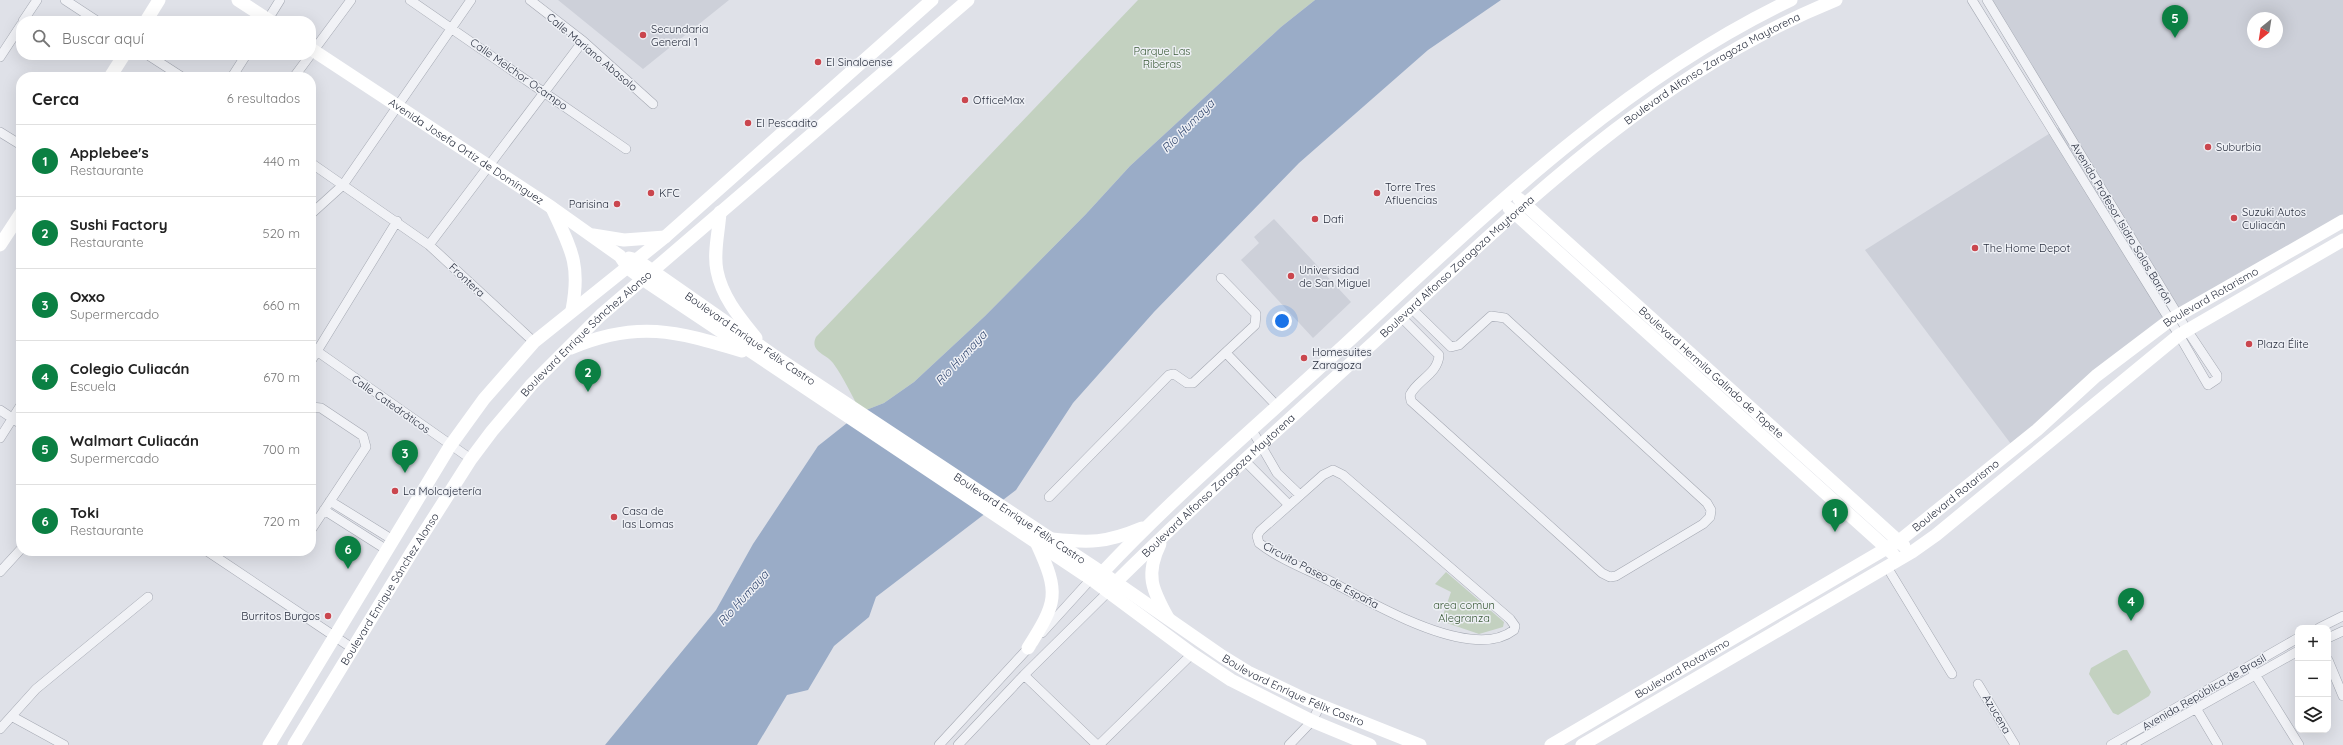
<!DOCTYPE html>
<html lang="es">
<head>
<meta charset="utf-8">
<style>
  body { margin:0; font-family:Quicksand,sans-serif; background:#f6f6f6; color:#222 }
  .controls { position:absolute; right:12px; bottom:12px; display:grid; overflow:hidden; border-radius:8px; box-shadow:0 4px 16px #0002 }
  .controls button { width:36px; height:36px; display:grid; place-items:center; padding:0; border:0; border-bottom:1px solid #e0e0e0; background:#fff; color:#222; font:20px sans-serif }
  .compass { position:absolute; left:2247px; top:12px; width:36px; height:36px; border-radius:50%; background:#fff; box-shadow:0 4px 16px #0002; rotate:210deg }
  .you { position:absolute; left:1282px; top:321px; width:14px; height:14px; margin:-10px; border:3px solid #fff; border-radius:50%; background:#1a73e8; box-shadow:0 0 0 6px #1a73e833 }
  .badge { display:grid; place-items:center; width:26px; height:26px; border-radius:50%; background:#0b8043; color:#fff; font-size:13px; font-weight:700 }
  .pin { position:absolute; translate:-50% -33px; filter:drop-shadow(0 1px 2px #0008) }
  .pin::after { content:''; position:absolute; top:21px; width:14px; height:12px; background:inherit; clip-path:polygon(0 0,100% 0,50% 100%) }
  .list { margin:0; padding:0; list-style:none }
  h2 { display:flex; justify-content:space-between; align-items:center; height:52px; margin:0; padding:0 16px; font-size:17px }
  h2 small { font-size:13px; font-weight:400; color:#767676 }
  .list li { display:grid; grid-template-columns:26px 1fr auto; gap:12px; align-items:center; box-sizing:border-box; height:72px; padding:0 16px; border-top:1px solid #e0e0e0 }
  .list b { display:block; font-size:15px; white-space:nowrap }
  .list p { margin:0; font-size:13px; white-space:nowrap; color:#767676 }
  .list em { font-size:13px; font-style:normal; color:#767676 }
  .icon { flex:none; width:22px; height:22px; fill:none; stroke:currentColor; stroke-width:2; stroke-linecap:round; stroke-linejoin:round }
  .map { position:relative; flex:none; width:2343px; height:745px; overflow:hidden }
  .search { position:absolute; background:#fff; box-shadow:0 4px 16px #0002; left:16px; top:16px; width:300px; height:44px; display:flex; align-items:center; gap:10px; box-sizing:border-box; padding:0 14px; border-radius:16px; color:#767676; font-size:15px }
  .panel { position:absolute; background:#fff; box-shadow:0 4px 16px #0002; left:16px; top:72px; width:300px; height:484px; border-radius:16px }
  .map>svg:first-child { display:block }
  .built { fill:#cdd0d9; fill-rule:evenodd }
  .green { fill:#c3d1c0 }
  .water { fill:#9aacc7 }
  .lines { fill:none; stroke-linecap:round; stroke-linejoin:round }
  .street-casing { stroke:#a4a8b2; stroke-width:10 }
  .street { stroke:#f1f2f6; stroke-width:9 }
  .secondary { stroke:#fff; stroke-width:13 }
  .poi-dot { fill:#ca464e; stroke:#eef0f5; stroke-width:1.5 }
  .labels { text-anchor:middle; stroke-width:3; stroke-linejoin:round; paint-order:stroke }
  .poi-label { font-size:11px; fill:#282e3e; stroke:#eef0f5; text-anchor:start }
  .park-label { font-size:11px; fill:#395936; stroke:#eef0f5 }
  .street-label { font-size:11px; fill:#282e3e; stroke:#eef0f5 }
  .water-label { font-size:12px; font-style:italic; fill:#344971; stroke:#eef0f5 }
</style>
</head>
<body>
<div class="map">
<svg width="2343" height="745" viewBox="0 0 2343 745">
  <rect width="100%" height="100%" fill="#dfe1e8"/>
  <path class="built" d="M558,0H729L643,69Z
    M1987,0H2343V226L2170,320L2014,448L1865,250L2063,125ZM2253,18H2277V42H2253Z
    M1274,219L1351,302L1313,338L1241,260L1259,243L1254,237Z"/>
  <path class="green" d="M1138,0H1315L1281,27L1130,166L1086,214L985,316L914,382L884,403L861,412C852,396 844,378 833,363C827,354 809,352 816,337Z
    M1446,572L1504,622L1503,627L1479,634L1438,620L1443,615L1451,592L1435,584Z
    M2123,650H2127L2151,692L2149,696L2118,715L2113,713L2089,674L2091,668Z"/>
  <path class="water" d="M1315,0H1501L1428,50L1299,163L1154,312L1073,403L1016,490L876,597L869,617L834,646L808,690L787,695L757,745H605L716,610L753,544L818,446L861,412L884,403L914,382L985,316L1086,214L1130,166L1281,27Z"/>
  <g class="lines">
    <g class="street-casing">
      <path id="street" d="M65,0L97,21
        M410,0L626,149
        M530,0L583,41L653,104
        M1972,0L2179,335L2208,385L2217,379V375L2187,330L1987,0
        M23,21L37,0
        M267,21L280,0
        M148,55L182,77
        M0,57L21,25
        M232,77L246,55
        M294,77L351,0
        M0,132L21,145
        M311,163L429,245L534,342
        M311,214L343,185L471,0
        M429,245L583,41
        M1401,317L1439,355C1438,374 1417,380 1410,395L1411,401L1602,573L1610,577L1616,576L1703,524L1710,517L1711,510L1707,503L1505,318L1491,316L1459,345L1451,347L1411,308
        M311,347L471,459
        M1226,353L1277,406
        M311,361L397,221
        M311,407L321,408L363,436L366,447L311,530
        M0,410L21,424
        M1252,430L1277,473L1300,495
        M0,438L21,405
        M1245,461L1289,505
        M1333,470L1343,475L1510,619L1515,626L1514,630C1501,640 1486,641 1470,639C1424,634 1365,599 1324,578C1303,568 1278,558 1259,543L1257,536L1260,531L1323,475Z
        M1049,497L1169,375L1174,374L1187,383H1193L1255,325L1256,314L1221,278
        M330,501L393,540
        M324,510L387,550
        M207,551L352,648
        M1887,567L1952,674
        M0,572L21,549
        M2319,628L2343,616
        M1042,633L1091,579
        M2328,638L2343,631
        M2328,660L2343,696
        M2253,671L2299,745
        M1024,675L1097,745
        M1978,684L2015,745
        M2196,708L2218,745
        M13,717L64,745
        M0,729L36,689L148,597
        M939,745L1032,644
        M958,745L1024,675L1108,592
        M1099,745L1192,654
        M1289,745L1312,721L1320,706
        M2111,745L2298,638
        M2131,745L2298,651"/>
    </g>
    <use href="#street" class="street"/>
    <g class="secondary">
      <path d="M238,0L270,21"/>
      <path d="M146,21L159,0"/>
      <path id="s1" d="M311,49L551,207L620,256L628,268L644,280L1091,579L1192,654L1231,680L1312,721L1370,745"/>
      <path d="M110,77L124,55"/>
      <path id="s2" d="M1519,199L1904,546"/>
      <path d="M552,208C571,249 581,264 572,310"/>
      <path d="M1509,208L1893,554"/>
      <path d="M720,212C719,231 713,253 717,271C722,297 740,318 756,338"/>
      <path d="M593,235L624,240L665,237"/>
      <path d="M0,245L21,213"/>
      <path id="s3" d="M629,258L637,260L776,357L1095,568L1222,656L1248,672L1307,700L1420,745"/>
      <path d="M571,348C637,320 676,331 742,351"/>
      <path d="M1052,539C1090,543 1106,543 1142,528"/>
      <path d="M1160,544C1145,575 1152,589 1168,618"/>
      <path d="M1102,573C1176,494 1259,424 1339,350C1479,221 1617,83 1791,0"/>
      <path id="s4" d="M1115,583C1202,497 1293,416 1383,334C1522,206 1657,72 1836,0"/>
      <path d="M1028,648C1057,602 1060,594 1037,544"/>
      <path d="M269,745L450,446L484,399L534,342L665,237L932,0"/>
      <path id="s5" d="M294,745L413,550L471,459L492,431L532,384L601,315L968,0"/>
      <path id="s6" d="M1551,745L1899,541L2037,430L2096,376L2170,320L2343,221"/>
      <path d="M1582,745L1912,552L1936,535L2179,335L2343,240"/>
    </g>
  </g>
  <g class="poi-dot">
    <circle cx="643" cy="35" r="4"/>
    <circle cx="818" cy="62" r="4"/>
    <circle cx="965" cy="100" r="4"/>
    <circle cx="748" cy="123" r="4"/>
    <circle cx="2208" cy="147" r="4"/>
    <circle cx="651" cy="193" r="4"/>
    <circle cx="1377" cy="193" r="4"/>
    <circle cx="617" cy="204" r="4"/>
    <circle cx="2234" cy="218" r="4"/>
    <circle cx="1315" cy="219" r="4"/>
    <circle cx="1975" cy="248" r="4"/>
    <circle cx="1291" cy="276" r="4"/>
    <circle cx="2249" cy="344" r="4"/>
    <circle cx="1304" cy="358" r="4"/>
    <circle cx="395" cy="491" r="4"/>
    <circle cx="614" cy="517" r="4"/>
    <circle cx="328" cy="616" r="4"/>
  </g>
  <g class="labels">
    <g class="poi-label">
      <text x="651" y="33">Secundaria<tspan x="651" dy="13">General 1</tspan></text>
      <text x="826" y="66">El Sinaloense</text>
      <text x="973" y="104">OfficeMax</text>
      <text x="756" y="127">El Pescadito</text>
      <text x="2216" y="151">Suburbia</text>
      <text x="1385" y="191">Torre Tres<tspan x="1385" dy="13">Afluencias</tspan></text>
      <text x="659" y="197">KFC</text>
      <text x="609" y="208" text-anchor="end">Parisina</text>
      <text x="2242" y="216">Suzuki Autos<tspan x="2242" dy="13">Culiacán</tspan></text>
      <text x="1323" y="223">Dafi</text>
      <text x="1983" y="252">The Home Depot</text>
      <text x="1299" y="274">Universidad<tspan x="1299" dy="13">de San Miguel</tspan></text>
      <text x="2257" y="348">Plaza Élite</text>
      <text x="1312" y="356">Homesuites<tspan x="1312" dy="13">Zaragoza</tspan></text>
      <text x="403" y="495">La Molcajetería</text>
      <text x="622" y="515">Casa de<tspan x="622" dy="13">las Lomas</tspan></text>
      <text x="320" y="620" text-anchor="end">Burritos Burgos</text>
    </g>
    <g class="park-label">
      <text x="1162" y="55">Parque Las<tspan x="1162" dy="13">Riberas</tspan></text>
      <text x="1464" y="609">area comun<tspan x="1464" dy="13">Alegranza</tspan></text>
    </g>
    <g class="street-label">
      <text transform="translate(592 52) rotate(40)" y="4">Calle Mariano Abasolo</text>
      <text dy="4" stroke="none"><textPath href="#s4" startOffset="790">Boulevard Alfonso Zaragoza Maytorena</textPath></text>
      <text transform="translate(519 74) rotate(35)" y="4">Calle Melchor Ocampo</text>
      <text dy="4" stroke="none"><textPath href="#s1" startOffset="186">Avenida Josefa Ortiz de Domínguez</textPath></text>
      <text transform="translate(2122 223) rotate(59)" y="4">Avenida Profesor Isidro Salas Barrón</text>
      <text dy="4" stroke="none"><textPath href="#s4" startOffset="466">Boulevard Alfonso Zaragoza Maytorena</textPath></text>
      <text transform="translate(467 280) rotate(43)" y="4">Frontera</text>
      <text dy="4" stroke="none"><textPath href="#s6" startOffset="800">Boulevard Rotarismo</textPath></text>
      <text dy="4" stroke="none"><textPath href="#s5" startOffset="507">Boulevard Enrique Sánchez Alonso</textPath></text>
      <text dy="4" stroke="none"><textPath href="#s3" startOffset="146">Boulevard Enrique Félix Castro</textPath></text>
      <text dy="4" stroke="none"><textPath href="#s2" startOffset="259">Boulevard Hermila Galindo de Topete</textPath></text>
      <text transform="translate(391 404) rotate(35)" y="4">Calle Catedráticos</text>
      <text dy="4" stroke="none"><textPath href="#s4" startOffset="142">Boulevard Alfonso Zaragoza Maytorena</textPath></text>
      <text dy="4" stroke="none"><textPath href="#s6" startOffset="476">Boulevard Rotarismo</textPath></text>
      <text dy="4" stroke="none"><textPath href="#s3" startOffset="470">Boulevard Enrique Félix Castro</textPath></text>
      <text transform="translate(1321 575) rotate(28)" y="4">Circuito Paseo de España</text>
      <text dy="4" stroke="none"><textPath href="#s5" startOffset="183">Boulevard Enrique Sánchez Alonso</textPath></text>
      <text dy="4" stroke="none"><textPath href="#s6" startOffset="152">Boulevard Rotarismo</textPath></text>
      <text dy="4" stroke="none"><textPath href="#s3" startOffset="794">Boulevard Enrique Félix Castro</textPath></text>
      <text transform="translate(2204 692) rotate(-30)" y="4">Avenida República de Brasil</text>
      <text transform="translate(1997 714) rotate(59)" y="4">Azucena</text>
    </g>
    <g class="water-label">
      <text transform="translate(1188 126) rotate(-45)" y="4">Río Humaya</text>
      <text transform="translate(961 358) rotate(-47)" y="4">Río Humaya</text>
      <text transform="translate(743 598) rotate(-48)" y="4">Río Humaya</text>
    </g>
  </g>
</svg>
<div class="controls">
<button>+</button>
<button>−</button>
<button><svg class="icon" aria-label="layers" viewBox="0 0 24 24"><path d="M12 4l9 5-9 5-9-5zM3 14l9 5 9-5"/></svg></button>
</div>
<svg class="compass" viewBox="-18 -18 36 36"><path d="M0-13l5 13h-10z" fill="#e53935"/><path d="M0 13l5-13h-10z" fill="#767676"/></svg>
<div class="you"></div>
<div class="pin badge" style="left:1835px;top:532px">1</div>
<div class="pin badge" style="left:588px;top:392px">2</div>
<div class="pin badge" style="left:405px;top:473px">3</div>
<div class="pin badge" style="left:2131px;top:621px">4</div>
<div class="pin badge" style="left:2175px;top:38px">5</div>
<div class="pin badge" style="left:348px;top:569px">6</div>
<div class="search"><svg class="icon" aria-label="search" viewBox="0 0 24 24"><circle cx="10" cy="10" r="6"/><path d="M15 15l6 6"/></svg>Buscar aquí</div>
<section class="panel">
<h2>Cerca<small>6 resultados</small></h2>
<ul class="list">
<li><span class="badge">1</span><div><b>Applebee's</b><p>Restaurante</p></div><em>440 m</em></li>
<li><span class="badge">2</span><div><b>Sushi Factory</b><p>Restaurante</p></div><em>520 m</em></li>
<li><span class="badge">3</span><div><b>Oxxo</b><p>Supermercado</p></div><em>660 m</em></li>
<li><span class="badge">4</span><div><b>Colegio Culiacán</b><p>Escuela</p></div><em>670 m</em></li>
<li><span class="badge">5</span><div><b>Walmart Culiacán</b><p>Supermercado</p></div><em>700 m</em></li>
<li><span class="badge">6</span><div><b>Toki</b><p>Restaurante</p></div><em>720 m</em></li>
</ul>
</section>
</div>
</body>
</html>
